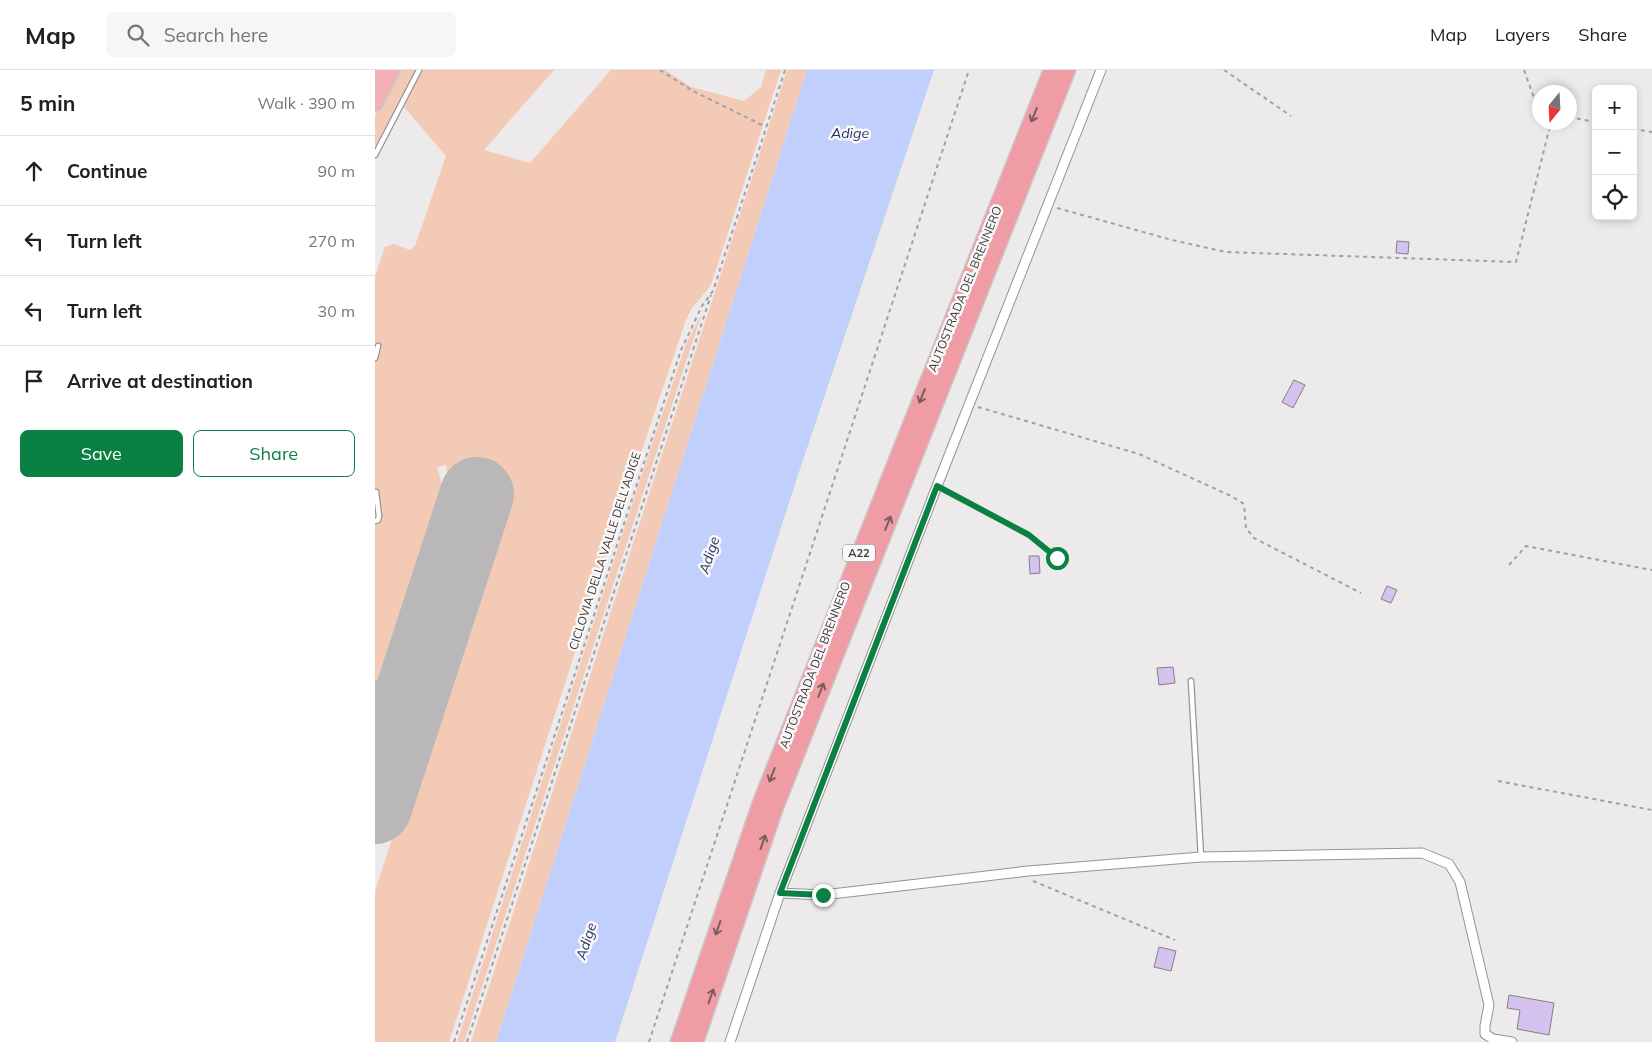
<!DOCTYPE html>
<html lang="en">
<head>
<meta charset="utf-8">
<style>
  body { margin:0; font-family:Mulish,sans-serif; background:#f6f6f6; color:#202124 }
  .controls { position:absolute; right:15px; top:15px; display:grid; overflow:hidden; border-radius:8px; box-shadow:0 2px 8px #0003 }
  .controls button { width:45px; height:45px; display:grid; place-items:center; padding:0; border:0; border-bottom:1px solid #e0e0e0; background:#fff; color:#202124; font:25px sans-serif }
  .compass { position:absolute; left:1157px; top:15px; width:45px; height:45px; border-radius:50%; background:#fff; box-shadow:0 2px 8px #0003; rotate:198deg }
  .stop { position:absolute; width:15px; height:15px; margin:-11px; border:4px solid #0b8043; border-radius:50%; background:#fff }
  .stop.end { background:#0b8043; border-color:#fff; box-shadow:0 1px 5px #0008 }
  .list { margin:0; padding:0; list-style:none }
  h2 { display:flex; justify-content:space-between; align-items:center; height:65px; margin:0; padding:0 20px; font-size:21px }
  h2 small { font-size:16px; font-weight:400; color:#757577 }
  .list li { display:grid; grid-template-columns:32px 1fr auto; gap:15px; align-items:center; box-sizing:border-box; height:70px; padding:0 20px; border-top:1px solid #e0e0e0 }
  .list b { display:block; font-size:19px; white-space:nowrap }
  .list em { font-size:16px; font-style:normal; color:#757577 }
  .actions { display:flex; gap:10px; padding:15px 20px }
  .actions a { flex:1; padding:11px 0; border:1px solid #0b8043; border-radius:8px; text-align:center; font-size:18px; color:#0b8043 }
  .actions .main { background:#0b8043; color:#fff }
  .icon { flex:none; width:28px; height:28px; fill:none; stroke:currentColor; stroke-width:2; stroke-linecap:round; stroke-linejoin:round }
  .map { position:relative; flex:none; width:1277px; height:972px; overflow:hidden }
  header { display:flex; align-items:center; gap:30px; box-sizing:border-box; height:70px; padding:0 25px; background:#fff; border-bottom:1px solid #e0e0e0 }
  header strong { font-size:24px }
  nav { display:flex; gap:28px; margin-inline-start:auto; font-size:18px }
  .search { width:350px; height:45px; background:#f6f6f6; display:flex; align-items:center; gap:12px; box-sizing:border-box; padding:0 18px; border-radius:8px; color:#757577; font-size:19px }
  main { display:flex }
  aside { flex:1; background:#fff }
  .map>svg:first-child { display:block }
  .green { fill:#f3cab5 }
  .water { fill:#c0cffc }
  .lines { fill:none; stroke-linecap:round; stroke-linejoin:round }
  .taxiway { stroke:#bab7b9; stroke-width:30 }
  .runway { stroke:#bab7b9; stroke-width:74 }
  .building { fill:#d5c2ef; stroke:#828184 }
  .service-casing { stroke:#969395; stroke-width:7 }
  .minor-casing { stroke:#969395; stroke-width:11 }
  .trunk-casing { stroke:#c8c8c8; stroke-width:18 }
  .motorway-casing { stroke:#c8c8c8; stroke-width:19 }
  .path { stroke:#a2a0a1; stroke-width:2; stroke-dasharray:4 4; stroke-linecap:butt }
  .service { stroke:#fff; stroke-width:4.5 }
  .minor { stroke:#fff; stroke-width:9 }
  .trunk { stroke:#f3b0b6; stroke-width:15 }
  .motorway { stroke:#f09ca4; stroke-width:16 }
  .oneway { stroke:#7a5c5f }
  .route { stroke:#0b8043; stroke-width:6 }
  .labels { text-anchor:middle; stroke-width:5; stroke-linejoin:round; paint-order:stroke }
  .shield { fill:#fbf8f9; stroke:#757273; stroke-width:1 }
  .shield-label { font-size:11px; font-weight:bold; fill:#3b393a }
  .street-label { font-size:12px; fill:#3b393a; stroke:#fbf8f9 }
  .water-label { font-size:14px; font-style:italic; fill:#28356b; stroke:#fbf8f9 }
</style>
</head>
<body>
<header>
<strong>Map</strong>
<div class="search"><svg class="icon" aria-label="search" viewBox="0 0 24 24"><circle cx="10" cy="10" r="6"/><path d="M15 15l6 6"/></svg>Search here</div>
<nav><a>Map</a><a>Layers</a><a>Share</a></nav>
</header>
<main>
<aside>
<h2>5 min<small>Walk · 390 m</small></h2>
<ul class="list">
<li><svg class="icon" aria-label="ahead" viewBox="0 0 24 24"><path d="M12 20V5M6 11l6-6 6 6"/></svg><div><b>Continue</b></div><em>90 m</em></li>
<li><svg class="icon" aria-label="left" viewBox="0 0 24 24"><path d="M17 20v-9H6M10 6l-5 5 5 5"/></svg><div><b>Turn left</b></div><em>270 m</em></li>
<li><svg class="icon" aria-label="left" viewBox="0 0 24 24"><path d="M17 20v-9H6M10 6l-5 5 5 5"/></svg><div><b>Turn left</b></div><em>30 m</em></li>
<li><svg class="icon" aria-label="arrive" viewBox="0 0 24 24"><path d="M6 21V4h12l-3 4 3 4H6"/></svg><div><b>Arrive at destination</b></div></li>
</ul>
<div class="actions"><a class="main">Save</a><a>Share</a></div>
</aside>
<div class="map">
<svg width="1277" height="972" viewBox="0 0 1277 972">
  <rect width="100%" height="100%" fill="#edeaec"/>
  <path class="green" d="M23,0H41L0,78V45Z
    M46,0H179L109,80L155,93L236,0H290L316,17L369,31L386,17L391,0H406L336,215L317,238L311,250L239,462L74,972H0V821L127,432L75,414L71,395L62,397L72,433L10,621L5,624L0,623V453H3L5,450L3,423L0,422V207L1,203L0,202L1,203L10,177L19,174L35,180L40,176L71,86L28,36Z
    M412,0H432L121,972H96Z
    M327,243L89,972H82L271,392L311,274Z"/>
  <path class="water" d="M432,0H559L423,405L240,972H121Z"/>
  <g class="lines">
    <path class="taxiway" d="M0,625L33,636"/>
    <path class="runway" d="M0,737L102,424"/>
  </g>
  <path class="building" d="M1022,171L1034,172L1033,184L1021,183Z
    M919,310L930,315L918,338L907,332Z
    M654,486H664L665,503L655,504Z
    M1012,516L1022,520L1016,533L1006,529Z
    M798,597L800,613L784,615L782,598Z
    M784,877L801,881L796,901L779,897Z
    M1134,925L1179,933L1174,965L1142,959L1145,940L1132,938Z"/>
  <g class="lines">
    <g class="service-casing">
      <path id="service" d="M0,85L44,0
        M0,288L3,276
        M0,451L3,450L4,446L1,422
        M816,611L826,787"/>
    </g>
    <g class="minor-casing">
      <path id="minor" d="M405,823L448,825L653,801L826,787L1047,783L1074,794L1085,812L1114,935L1110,956V964L1118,969L1137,972
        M355,972L405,823L562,416L726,0"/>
    </g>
    <g class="trunk-casing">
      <path id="trunk" d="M0,4L2,0
        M0,33L17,0"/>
    </g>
    <g class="motorway-casing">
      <path id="motorway" d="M304,972L386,733L677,0
        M320,972L400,737L692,0"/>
    </g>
    <path class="path" d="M285,0L318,21L391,57
      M849,0L916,46
      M1149,0L1163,39L1164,40
      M1194,47L1221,52
      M1258,59L1277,62
      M682,138L797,170L851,182L1141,192L1176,52
      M603,337L764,384L856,426L869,434L871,458L879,468L986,523
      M571,420L654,465L682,488
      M1134,495L1151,476L1277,500
      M1123,711L1277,740
      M658,811L800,870
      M79,972L306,280L327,236L338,221L410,0
      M92,972L336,225
      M274,972L594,0"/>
    <use href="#service" class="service"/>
    <use href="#minor" class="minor"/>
    <use href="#trunk" class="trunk"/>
    <use href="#motorway" class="motorway"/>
  </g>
  <defs><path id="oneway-shaft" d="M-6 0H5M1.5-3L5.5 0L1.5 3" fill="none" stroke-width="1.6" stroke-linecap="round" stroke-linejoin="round" transform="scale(1.25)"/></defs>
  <g class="oneway">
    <use href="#oneway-shaft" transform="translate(659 45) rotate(112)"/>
    <use href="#oneway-shaft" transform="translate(547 326) rotate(112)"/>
    <use href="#oneway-shaft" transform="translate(513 453) rotate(-68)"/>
    <use href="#oneway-shaft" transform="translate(446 620) rotate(-69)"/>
    <use href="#oneway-shaft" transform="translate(397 705) rotate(111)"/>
    <use href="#oneway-shaft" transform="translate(388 772) rotate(-71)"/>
    <use href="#oneway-shaft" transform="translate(343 858) rotate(109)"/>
    <use href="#oneway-shaft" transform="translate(336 926) rotate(-71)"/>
  </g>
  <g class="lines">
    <path class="route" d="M448,825L405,823L562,416L654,465L682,488"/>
  </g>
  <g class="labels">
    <rect class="shield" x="468" y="474.5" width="32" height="17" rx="4"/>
    <g class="shield-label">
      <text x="484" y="487">A22</text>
    </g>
    <g class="street-label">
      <text transform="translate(590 219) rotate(-68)" y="4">AUTOSTRADA DEL BRENNERO</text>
      <text transform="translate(230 481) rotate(-72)" y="4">CICLOVIA DELLA VALLE DELL'ADIGE</text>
      <text transform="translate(440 595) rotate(-69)" y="4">AUTOSTRADA DEL BRENNERO</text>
    </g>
    <g class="water-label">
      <text x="475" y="68">Adige</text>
      <text transform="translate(334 485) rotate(-72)" y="5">Adige</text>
      <text transform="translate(211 871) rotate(-72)" y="5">Adige</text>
    </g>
  </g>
</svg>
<div class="controls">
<button>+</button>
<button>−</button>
<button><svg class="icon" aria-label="locate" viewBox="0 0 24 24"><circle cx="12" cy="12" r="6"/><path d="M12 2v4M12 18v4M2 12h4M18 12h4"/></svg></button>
</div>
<svg class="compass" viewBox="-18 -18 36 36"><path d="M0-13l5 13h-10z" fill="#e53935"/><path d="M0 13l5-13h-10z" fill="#757577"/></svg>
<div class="stop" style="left:682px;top:488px"></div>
<div class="stop end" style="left:448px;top:825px"></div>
</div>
</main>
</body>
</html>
